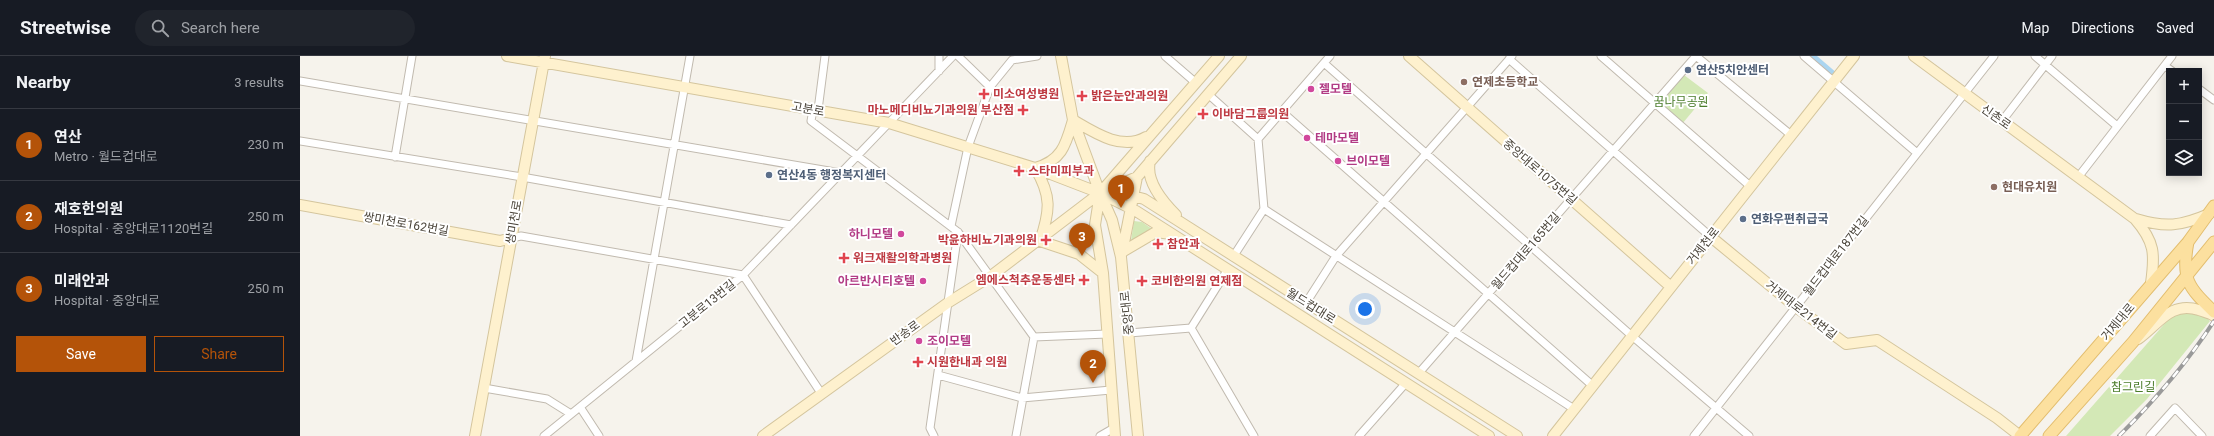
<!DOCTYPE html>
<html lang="en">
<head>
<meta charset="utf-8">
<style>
  body { margin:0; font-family:Roboto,"Noto Sans KR",sans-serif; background:#20242c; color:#f1f3f6 }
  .controls { position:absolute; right:12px; top:12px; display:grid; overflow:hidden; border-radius:0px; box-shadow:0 2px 10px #0003 }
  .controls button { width:36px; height:36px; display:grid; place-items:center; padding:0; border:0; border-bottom:1px solid #363941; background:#171b24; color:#f1f3f6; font:20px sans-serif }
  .you { position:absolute; left:1065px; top:253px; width:14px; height:14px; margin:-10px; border:3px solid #fff; border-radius:50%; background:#1a73e8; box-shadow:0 0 0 6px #1a73e833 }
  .badge { display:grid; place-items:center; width:26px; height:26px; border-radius:50%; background:#b45309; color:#fff; font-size:13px; font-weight:700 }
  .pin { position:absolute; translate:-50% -33px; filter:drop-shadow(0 1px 2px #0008) }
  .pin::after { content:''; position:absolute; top:21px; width:14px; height:12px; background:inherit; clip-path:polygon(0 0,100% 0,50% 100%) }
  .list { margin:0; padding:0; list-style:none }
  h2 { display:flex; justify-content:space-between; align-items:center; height:52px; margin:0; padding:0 16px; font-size:17px }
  h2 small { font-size:13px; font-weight:400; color:#9ea1a6 }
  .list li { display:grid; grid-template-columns:26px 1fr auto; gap:12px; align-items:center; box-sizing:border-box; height:72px; padding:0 16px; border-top:1px solid #363941 }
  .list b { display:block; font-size:15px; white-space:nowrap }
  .list p { margin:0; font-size:13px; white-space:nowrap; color:#9ea1a6 }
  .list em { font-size:13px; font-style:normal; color:#9ea1a6 }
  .actions { display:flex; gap:8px; padding:12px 16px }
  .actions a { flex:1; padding:9px 0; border:1px solid #b45309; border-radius:0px; text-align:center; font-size:14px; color:#b45309 }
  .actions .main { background:#b45309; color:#fff }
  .icon { flex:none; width:22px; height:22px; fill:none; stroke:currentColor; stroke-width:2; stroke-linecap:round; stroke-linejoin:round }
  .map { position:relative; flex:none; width:1914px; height:380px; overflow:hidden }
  header { display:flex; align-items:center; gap:24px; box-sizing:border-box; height:56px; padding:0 20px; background:#171b24; border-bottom:1px solid #363941 }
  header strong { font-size:19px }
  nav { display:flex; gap:22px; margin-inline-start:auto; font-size:14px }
  .search { width:280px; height:36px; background:#20242c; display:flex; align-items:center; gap:10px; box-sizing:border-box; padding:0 14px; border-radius:22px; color:#9ea1a6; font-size:15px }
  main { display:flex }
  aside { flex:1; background:#171b24 }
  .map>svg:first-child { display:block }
  .green { fill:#d3e8b6 }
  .water { fill:#abd5f0 }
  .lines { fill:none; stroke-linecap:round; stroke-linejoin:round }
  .street-casing { stroke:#c1baaf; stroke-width:9 }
  .secondary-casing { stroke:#d4c59d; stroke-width:12 }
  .primary-casing { stroke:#e2bd6e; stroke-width:13 }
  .street { stroke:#fff; stroke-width:7 }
  .secondary { stroke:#fef1ce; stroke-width:10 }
  .primary { stroke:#fce09f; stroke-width:11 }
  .rail-casing { stroke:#9a9a9a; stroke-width:4 }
  .rail { stroke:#fff; stroke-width:2.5; stroke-dasharray:8; stroke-linecap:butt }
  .service-dot { fill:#5c6f8a; stroke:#fff; stroke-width:1.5 }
  .education-dot { fill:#8d6e63; stroke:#fff; stroke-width:1.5 }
  .hotel-dot { fill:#d1479c; stroke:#fff; stroke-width:1.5 }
  .health-dot { fill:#e0444e; stroke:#fff; stroke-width:1.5 }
  .labels { text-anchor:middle; stroke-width:4; stroke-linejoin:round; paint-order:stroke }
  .service-label { font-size:12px; font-weight:bold; fill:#4e5e75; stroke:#fff; text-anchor:start }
  .education-label { font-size:12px; font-weight:bold; fill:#785e54; stroke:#fff; text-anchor:start }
  .hotel-label { font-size:12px; font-weight:bold; fill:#b23c85; stroke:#fff; text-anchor:start }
  .health-label { font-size:12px; font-weight:bold; fill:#be3a42; stroke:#fff; text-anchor:start }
  .park-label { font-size:12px; fill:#4c7d2c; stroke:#fff }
  .street-label { font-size:12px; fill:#4a443a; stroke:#fff }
</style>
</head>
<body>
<header>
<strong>Streetwise</strong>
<div class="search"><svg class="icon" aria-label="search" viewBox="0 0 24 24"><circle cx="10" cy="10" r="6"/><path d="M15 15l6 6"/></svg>Search here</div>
<nav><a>Map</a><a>Directions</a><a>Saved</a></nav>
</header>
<main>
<aside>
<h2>Nearby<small>3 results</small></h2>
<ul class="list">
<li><span class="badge">1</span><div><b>연산</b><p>Metro · 월드컵대로</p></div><em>230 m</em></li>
<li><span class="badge">2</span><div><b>재호한의원</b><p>Hospital · 중앙대로1120번길</p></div><em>250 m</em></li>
<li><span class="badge">3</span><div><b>미래안과</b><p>Hospital · 중앙대로</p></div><em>250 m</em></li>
</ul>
<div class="actions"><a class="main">Save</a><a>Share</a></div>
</aside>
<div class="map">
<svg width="1914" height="380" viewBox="0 0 1914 380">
  <rect width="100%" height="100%" fill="#f6f3ec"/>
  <path class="green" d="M1384,19L1408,37L1382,68L1359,48Z
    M834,165L842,166L852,173L831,185Z
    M1889,256L1902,258L1910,265L1847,343L1810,380H1766L1874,257Z"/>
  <path class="water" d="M1503,0H1517L1538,18L1531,25Z"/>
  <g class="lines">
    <g class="street-casing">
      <path id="street" d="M658,0L690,31
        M865,0L896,27
        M1301,0L1450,130
        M1396,0L1491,79
        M1504,0L1617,97
        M1735,0L1817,70
        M1209,3L1411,181
        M1024,7L1332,280L1449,380
        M1865,10L1872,15
        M639,15V0
        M0,25L541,117
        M1899,33L1914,44
        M908,38L958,83
        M513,54L511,65L658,176L734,281
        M518,54L525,0
        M981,55L1293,330
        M1702,65L1752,0
        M0,85L222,121L491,169
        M95,101L112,0
        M1779,120L1872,0
        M964,153L1274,353
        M651,170L668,91L690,31L712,4L737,0
        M211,182L221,180L443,219
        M933,201L964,153L958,83L1030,0
        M443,219L521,337
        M1006,247L1036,200L1212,0
        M891,272L954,380
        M829,277L891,272L928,213
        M734,281L807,278
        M336,305L390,0
        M1118,318L1396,0
        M638,319L722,342L811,334
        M184,332L247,343L271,358
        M280,351L299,380
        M244,380L443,219L653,0
        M634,380L630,372L658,176
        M716,380L734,281
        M800,380L814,372
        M1059,380L1105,328
        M1394,380L1694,0
        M1850,380L1875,352L1902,380"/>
    </g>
    <g class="secondary-casing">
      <path id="secondary" d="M207,0L589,67L735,112L800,137L836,155L1189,380
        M761,0L773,64L800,137L812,164L821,201L838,380
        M1109,0L1371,231
        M1614,0L1835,163C1855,186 1855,198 1851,227
        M773,64C795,77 822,95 846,81
        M850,105C845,125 863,146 876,159
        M735,112C752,140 750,155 740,185L779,198L803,217
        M735,112C762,105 766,88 773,64
        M806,138L829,139L844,143L1217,380
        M0,149L200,185L211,182
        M1836,163C1866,172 1881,170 1909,158
        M1411,181L1496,251L1546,288L1577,284L1697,362L1720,380
        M822,196L856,176L871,178
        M822,197L837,121
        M1838,283C1859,268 1870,245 1899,254C1904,256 1910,257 1914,260
        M175,380L245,0
        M463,380L649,246L691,220L800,137L837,121L941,0
        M815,380L803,217L795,169L800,137L919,0
        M1253,380L1554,0"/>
    </g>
    <g class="primary-casing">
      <path id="primary" d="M1888,186C1881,223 1888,231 1914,256
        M1720,380L1888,186L1914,150
        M1749,380L1833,286L1914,186"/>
    </g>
    <use href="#street" class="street"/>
    <use href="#secondary" class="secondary"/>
    <use href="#primary" class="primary"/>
    <g class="rail-casing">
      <path id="rail" d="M1819,380C1854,345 1887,307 1914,265"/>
    </g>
    <use href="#rail" class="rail"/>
  </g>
  <g class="service-dot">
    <circle cx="1388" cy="14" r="4"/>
    <circle cx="469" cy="119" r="4"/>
    <circle cx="1443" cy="163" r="4"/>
  </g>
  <g class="education-dot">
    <circle cx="1164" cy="26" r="4"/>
    <circle cx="1694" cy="131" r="4"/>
  </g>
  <g class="hotel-dot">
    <circle cx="1011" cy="33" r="4"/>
    <circle cx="1007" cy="82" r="4"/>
    <circle cx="1038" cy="105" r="4"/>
    <circle cx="601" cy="178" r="4"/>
    <circle cx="623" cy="225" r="4"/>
    <circle cx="619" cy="285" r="4"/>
  </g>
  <g class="health-dot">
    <path d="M682 32h4v4h4v4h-4v4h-4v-4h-4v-4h4z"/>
    <path d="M780 34h4v4h4v4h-4v4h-4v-4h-4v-4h4z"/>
    <path d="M721 48h4v4h4v4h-4v4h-4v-4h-4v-4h4z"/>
    <path d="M901 52h4v4h4v4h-4v4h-4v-4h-4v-4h4z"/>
    <path d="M717 109h4v4h4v4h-4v4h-4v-4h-4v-4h4z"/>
    <path d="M744 178h4v4h4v4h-4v4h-4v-4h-4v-4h4z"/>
    <path d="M856 182h4v4h4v4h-4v4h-4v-4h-4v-4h4z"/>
    <path d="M542 196h4v4h4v4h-4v4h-4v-4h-4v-4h4z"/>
    <path d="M782 218h4v4h4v4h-4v4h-4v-4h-4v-4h4z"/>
    <path d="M840 219h4v4h4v4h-4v4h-4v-4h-4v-4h4z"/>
    <path d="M616 300h4v4h4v4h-4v4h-4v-4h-4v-4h4z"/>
  </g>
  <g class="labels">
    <g class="service-label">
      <text x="1396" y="18">연산5치안센터</text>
      <text x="477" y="123">연산4동 행정복지센터</text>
      <text x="1451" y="167">연화우편취급국</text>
    </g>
    <g class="education-label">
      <text x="1172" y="30">연제초등학교</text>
      <text x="1702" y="135">현대유치원</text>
    </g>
    <g class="hotel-label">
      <text x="1019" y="37">젤모텔</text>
      <text x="1015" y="86">테마모텔</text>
      <text x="1046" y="109">브이모텔</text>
      <text x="593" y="182" text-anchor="end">하니모텔</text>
      <text x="615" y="229" text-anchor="end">아르반시티호텔</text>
      <text x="627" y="289">조이모텔</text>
    </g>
    <g class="health-label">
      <text x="693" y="42">미소여성병원</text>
      <text x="791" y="44">밝은눈안과의원</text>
      <text x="714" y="58" text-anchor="end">마노메디비뇨기과의원 부산점</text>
      <text x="912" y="62">이바담그룹의원</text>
      <text x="728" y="119">스타미피부과</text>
      <text x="737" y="188" text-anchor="end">박윤하비뇨기과의원</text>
      <text x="867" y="192">참안과</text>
      <text x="553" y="206">워크재활의학과병원</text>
      <text x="775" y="228" text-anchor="end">엠에스척추운동센타</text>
      <text x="851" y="229">코비한의원 연제점</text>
      <text x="627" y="310">시원한내과 의원</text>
    </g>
    <g class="park-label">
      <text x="1381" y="50">꿈나무공원</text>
      <text x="1833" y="335">참그린길</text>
    </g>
    <g class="street-label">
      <text transform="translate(508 53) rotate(10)" y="4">고분로</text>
      <text transform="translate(1696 61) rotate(35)" y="4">신촌로</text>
      <text transform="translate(1240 116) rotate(41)" y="4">중앙대로1075번길</text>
      <text transform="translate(214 166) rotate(-80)" y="4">쌍미천로</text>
      <text transform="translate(106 168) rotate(10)" y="4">쌍미천로162번길</text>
      <text transform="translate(1403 190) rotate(-52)" y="4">거제천로</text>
      <text transform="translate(1226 195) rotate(-49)" y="4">월드컵대로165번길</text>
      <text transform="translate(1536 200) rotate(-52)" y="4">월드컵대로187번길</text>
      <text transform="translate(407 248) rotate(-39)" y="4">고분로13번길</text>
      <text transform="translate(1011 250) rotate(32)" y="4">월드컵대로</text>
      <text transform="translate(1501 254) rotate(38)" y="4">거제대로214번길</text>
      <text transform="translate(827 257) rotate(-96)" y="4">중앙대로</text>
      <text transform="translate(1818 266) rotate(-50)" y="4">거제대로</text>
      <text transform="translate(605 277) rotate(-36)" y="4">반송로</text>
    </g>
  </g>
</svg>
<div class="controls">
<button>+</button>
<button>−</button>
<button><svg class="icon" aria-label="layers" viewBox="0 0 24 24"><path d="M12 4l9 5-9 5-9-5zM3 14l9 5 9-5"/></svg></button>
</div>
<div class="you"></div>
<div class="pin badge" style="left:821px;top:152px">1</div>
<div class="pin badge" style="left:793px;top:327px">2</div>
<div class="pin badge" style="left:782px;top:200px">3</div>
</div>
</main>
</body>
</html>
